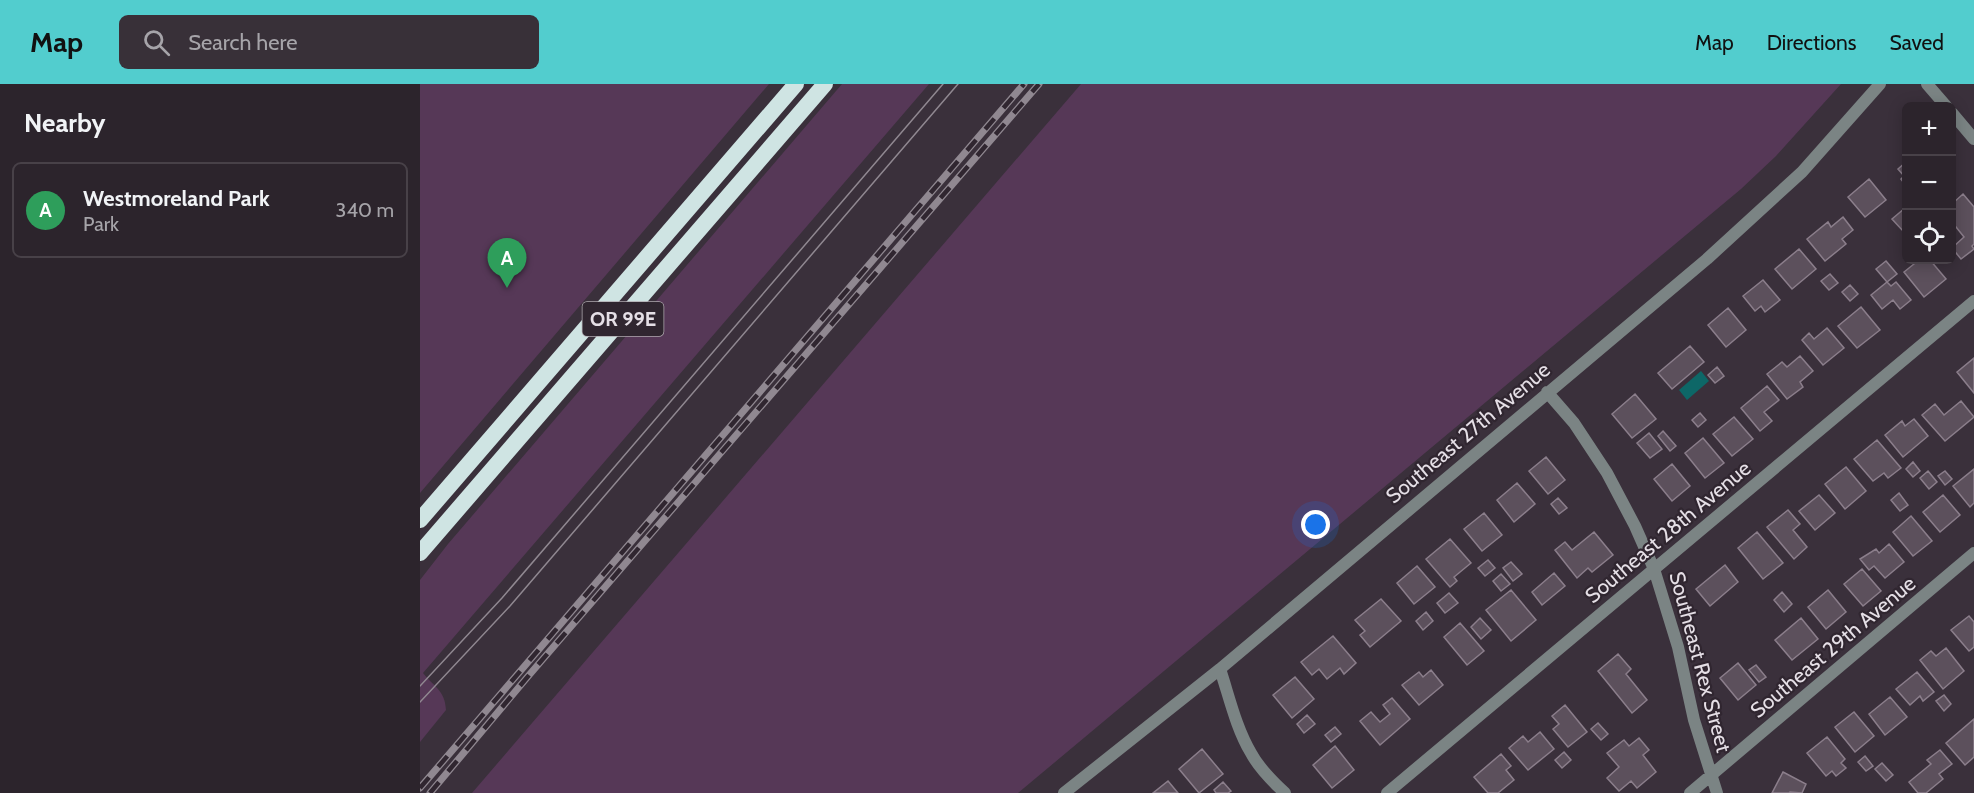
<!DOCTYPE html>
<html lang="en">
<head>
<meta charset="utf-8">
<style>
  body { margin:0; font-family:Cabin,sans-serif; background:#383038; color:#f1f3f6 }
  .controls { position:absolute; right:18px; top:18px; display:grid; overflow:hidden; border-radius:9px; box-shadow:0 3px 15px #0003 }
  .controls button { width:54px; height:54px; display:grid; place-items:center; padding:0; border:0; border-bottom:2px solid #484148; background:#2c242c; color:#f1f3f6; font:30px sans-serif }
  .you { position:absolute; left:896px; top:441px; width:21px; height:21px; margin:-15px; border:4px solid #fff; border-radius:50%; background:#1a73e8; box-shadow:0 0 0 9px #1a73e833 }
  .badge { display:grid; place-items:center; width:39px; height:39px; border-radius:50%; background:#52cdce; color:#fff; font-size:20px; font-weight:700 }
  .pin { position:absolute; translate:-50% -50px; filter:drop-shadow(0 2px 3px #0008) }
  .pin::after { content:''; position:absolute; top:32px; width:21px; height:18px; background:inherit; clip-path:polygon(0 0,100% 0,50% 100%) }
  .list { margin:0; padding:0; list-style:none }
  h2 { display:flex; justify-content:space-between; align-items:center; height:78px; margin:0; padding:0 24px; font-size:26px }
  h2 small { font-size:20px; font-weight:400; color:#a6a4a9 }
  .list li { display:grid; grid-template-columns:39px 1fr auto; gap:18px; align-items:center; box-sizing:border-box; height:96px; margin:0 12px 12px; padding:0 12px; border:2px solid #484148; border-radius:9px }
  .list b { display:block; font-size:22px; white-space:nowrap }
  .list p { margin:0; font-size:20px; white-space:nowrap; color:#a6a4a9 }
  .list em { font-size:20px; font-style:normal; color:#a6a4a9 }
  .icon { flex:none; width:33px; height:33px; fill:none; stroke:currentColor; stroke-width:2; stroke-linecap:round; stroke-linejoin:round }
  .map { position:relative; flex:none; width:1554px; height:709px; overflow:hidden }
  header { display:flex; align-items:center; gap:36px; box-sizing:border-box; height:84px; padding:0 30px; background:#52cdce; color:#111 }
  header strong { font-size:28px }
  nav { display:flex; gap:33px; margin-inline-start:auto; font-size:21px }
  .search { width:420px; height:54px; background:#383038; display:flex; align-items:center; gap:15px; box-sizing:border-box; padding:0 21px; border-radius:9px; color:#a6a4a9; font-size:22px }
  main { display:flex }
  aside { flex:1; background:#2c242c }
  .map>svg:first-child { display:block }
  .green { fill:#563857 }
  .water { fill:#0d6767 }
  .building { fill:#5c505c; stroke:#8b7e8b; stroke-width:1.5 }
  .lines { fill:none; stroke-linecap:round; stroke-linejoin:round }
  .minor { stroke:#7b8484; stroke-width:12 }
  .trunk { stroke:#cfe4e3; stroke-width:16 }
  .tram { stroke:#908891; stroke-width:1.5 }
  .rail-casing { stroke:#908891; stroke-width:7 }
  .rail { stroke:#302630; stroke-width:4.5; stroke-dasharray:14; stroke-linecap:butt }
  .labels { text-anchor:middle; stroke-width:4.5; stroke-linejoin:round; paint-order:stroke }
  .shield { fill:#302630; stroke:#afa8af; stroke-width:1.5 }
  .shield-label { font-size:20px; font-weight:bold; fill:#e5dfe6 }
  .street-label { font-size:21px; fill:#e5dfe6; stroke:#302630 }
</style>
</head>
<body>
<header>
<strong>Map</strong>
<div class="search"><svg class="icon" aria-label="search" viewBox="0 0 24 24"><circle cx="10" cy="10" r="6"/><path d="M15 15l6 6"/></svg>Search here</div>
<nav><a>Map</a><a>Directions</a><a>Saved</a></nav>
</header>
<main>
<aside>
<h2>Nearby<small></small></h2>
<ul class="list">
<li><span class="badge" style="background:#2e9e5b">A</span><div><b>Westmoreland Park</b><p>Park</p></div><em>340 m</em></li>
</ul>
</aside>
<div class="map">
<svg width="1554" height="709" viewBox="0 0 1554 709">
  <rect width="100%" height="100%" fill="#3a303b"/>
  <path class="green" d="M0,0H349L0,409Z
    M422,0H509L3,589C14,603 25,606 26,626L0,658V496L28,460Z
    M661,0H1421L1356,72L1321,105L598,709H52Z"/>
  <path class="water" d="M1281,287L1289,297L1267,316L1259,306Z"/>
  <path class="building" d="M1486,78V102L1481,95L1484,92L1478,85Z
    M1449,95L1466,116L1445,133L1428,113Z
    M1543,110L1554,123V160L1552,162L1554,165L1541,175L1532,164L1544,153L1532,138V120Z
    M1485,124L1486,144L1483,147L1472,135Z
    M1423,133L1433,146L1422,155L1426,160L1405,177L1387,155L1408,138L1411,143Z
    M1379,165L1396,185L1372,205L1355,185Z
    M1499,176H1510L1526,195L1504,213L1484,188Z
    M1466,177L1477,190L1467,198L1456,185Z
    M1410,190L1418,199L1409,206L1401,197Z
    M1343,196L1360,216L1345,228L1341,222L1335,227L1323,212Z
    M1467,198L1471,202L1476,198L1491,216L1480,225L1473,216L1462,225L1451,211Z
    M1430,201L1438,210L1430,217L1422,208Z
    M1441,223L1460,246L1437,264L1418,242Z
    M1308,224L1326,246L1306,263L1288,241Z
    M1407,244L1424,264L1403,281L1382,256L1389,249L1394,255Z
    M1270,262L1284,278L1252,305L1238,289Z
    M1380,272L1393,287L1380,298L1383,303L1367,315L1347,290L1362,278L1367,283Z
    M1554,274V309L1537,288Z
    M1297,283L1304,292L1295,299L1288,291Z
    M1347,302L1359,316L1344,328L1352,337L1340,347L1321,324Z
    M1215,310L1236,335L1212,354L1192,330Z
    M1541,317L1554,333L1525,357L1502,331L1515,320L1524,331Z
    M1280,329L1286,336L1278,343L1272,336Z
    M1314,333L1333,355L1312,372L1293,350Z
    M1494,335L1508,352L1483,373L1465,351L1482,337L1485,342Z
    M1243,347L1256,362L1250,367L1238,352Z
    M1229,349L1242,365L1230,374L1217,359Z
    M1283,354L1304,379L1285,394L1265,369Z
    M1457,356L1481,384L1468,394L1464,389L1453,397L1434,375Z
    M1126,373L1145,396L1128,410L1109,387Z
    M1493,378L1500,387L1493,393L1486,385Z
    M1252,380L1270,402L1252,417L1234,395Z
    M1426,383L1446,407L1425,425L1405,400Z
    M1554,385V419L1550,423L1533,402Z
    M1508,387L1517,398L1509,405L1500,394Z
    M1525,387L1532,395L1525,401L1518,392Z
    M1097,399L1115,420L1094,438L1077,416Z
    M1479,409L1488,421L1480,427L1471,416Z
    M1399,411L1415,429L1395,446L1379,427Z
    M1523,411L1540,431L1520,448L1503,428Z
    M1138,414L1147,424L1139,430L1131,420Z
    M1368,426L1380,440L1373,446L1387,463L1374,475L1347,443Z
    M1064,429L1082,451L1062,467L1044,445Z
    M1491,432L1512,457L1493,472L1473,448Z
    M1174,448L1193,471L1172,488L1168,484L1157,494L1135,466L1145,458L1152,466Z
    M1337,448L1363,479L1343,495L1318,464Z
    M1030,455L1051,479L1034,493L1037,497L1030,503L1006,475Z
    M1469,460L1484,478L1465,494L1454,482L1449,486L1440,475L1456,465L1459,469Z
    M1068,476L1075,484L1065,492L1058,484Z
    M1091,478L1102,490L1093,497L1083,484Z
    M1305,481L1318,498L1290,522L1276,505Z
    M997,482L1015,503L994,520L977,499Z
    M1442,485L1461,507L1443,522L1424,500Z
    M1134,489L1145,502L1122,521L1112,508Z
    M1081,490L1090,500L1081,507L1073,497Z
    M1091,506L1116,536L1091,557L1066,526Z
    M1408,506L1426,528L1406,545L1388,523Z
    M1362,508L1372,520L1364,528L1354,516Z
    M1029,509L1038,519L1025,529L1017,519Z
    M961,515L981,537L950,563L940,551L945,547L935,536Z
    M1006,528L1013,537L1003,546L996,537Z
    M1549,532L1554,538V563L1549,567L1531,546Z
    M1060,534L1071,546L1061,555L1051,543Z
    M1381,534L1398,555L1372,576L1355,556Z
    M1040,539L1064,567L1047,581L1024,553Z
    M913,552L936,579L924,590L920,584L907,595L899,585L892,591L881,578Z
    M1526,564L1544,587L1523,605L1500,576L1511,567L1516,572Z
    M1198,570L1211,585L1206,590L1227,616L1212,629L1178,587Z
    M1318,579L1336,601L1318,616L1300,594Z
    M1336,581L1346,593L1339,598L1329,586Z
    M1011,586L1023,601L999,621L982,601L999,588L1003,593Z
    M1497,588L1514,608L1503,617L1500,612L1490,621L1476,605Z
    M875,593L894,615L872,634L853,611Z
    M1524,611L1531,620L1524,627L1516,617Z
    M1470,613L1487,633L1465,651L1449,630Z
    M972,614L990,635L960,661L940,637L951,628L960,638L970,630L963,621Z
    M1145,621L1167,648L1148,663L1133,645L1139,640L1132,632Z
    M1434,628L1454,652L1435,668L1415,643Z
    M887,631L895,640L884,649L877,640Z
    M1554,635V673L1545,681L1526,659Z
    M1178,639L1188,650L1181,656L1171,645Z
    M915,643L921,650L911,658L905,651Z
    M1120,648L1134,665L1108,686L1089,664L1103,652L1108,658Z
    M1407,653L1425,675L1421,679L1426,684L1416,692L1412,687L1406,692L1387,669Z
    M1219,654L1229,666L1223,671L1236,688L1217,704L1211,697L1199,707L1187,694L1199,683L1187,669L1204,656L1209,662Z
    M915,662L934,686L912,704L893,681Z
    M782,665L803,690L779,709L759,685Z
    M1520,666L1532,680L1519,690L1523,695L1506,709H1498L1489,698L1511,680L1507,676Z
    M1144,668L1151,676L1142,684L1135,676Z
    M1081,670L1091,682L1086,686L1094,696L1078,709H1068L1054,693Z
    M1445,672L1453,682L1446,687L1438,678Z
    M1462,679L1473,691L1466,697L1455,685Z
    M1363,688L1386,700L1382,709L1370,708L1369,709H1352Z
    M748,697L758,709H733Z
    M803,698L811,707L808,709H796L794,706Z"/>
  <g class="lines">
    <path class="minor" d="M1507,0L1526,22
      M1532,29L1554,55
      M1127,308L1154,339L1187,389L1215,442L1234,485L1258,563L1274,636L1297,709
      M800,585C809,612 816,644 831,669C839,684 853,698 865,709
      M644,709L800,585L1287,175L1382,88L1460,0
      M967,709L1554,217
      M1270,709L1554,469"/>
    <path class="trunk" d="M0,436L376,0
      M0,469L405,0"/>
    <path class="tram" d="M0,602L82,514L523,0
      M0,618L90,522L538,0"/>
    <g class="rail-casing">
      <path id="rail" d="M0,704L604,0
        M10,709L110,590L619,0"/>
    </g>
    <use href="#rail" class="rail"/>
  </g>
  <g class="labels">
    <rect class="shield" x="162.5" y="218" width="81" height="34" rx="4.5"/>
    <g class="shield-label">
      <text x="203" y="242">OR 99E</text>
    </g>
    <g class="street-label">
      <text transform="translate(1048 349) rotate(-40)" y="7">Southeast 27th Avenue</text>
      <text transform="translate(1248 448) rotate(-40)" y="7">Southeast 28th Avenue</text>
      <text transform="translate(1413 563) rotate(-40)" y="7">Southeast 29th Avenue</text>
      <text transform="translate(1280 578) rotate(75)" y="7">Southeast Rex Street</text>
    </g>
  </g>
</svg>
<div class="controls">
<button>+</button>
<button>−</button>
<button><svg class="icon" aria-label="locate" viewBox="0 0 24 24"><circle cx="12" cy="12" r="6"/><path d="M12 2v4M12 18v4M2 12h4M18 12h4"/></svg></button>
</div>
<div class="you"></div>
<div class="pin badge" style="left:87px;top:204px;background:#2e9e5b">A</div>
</div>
</main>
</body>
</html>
